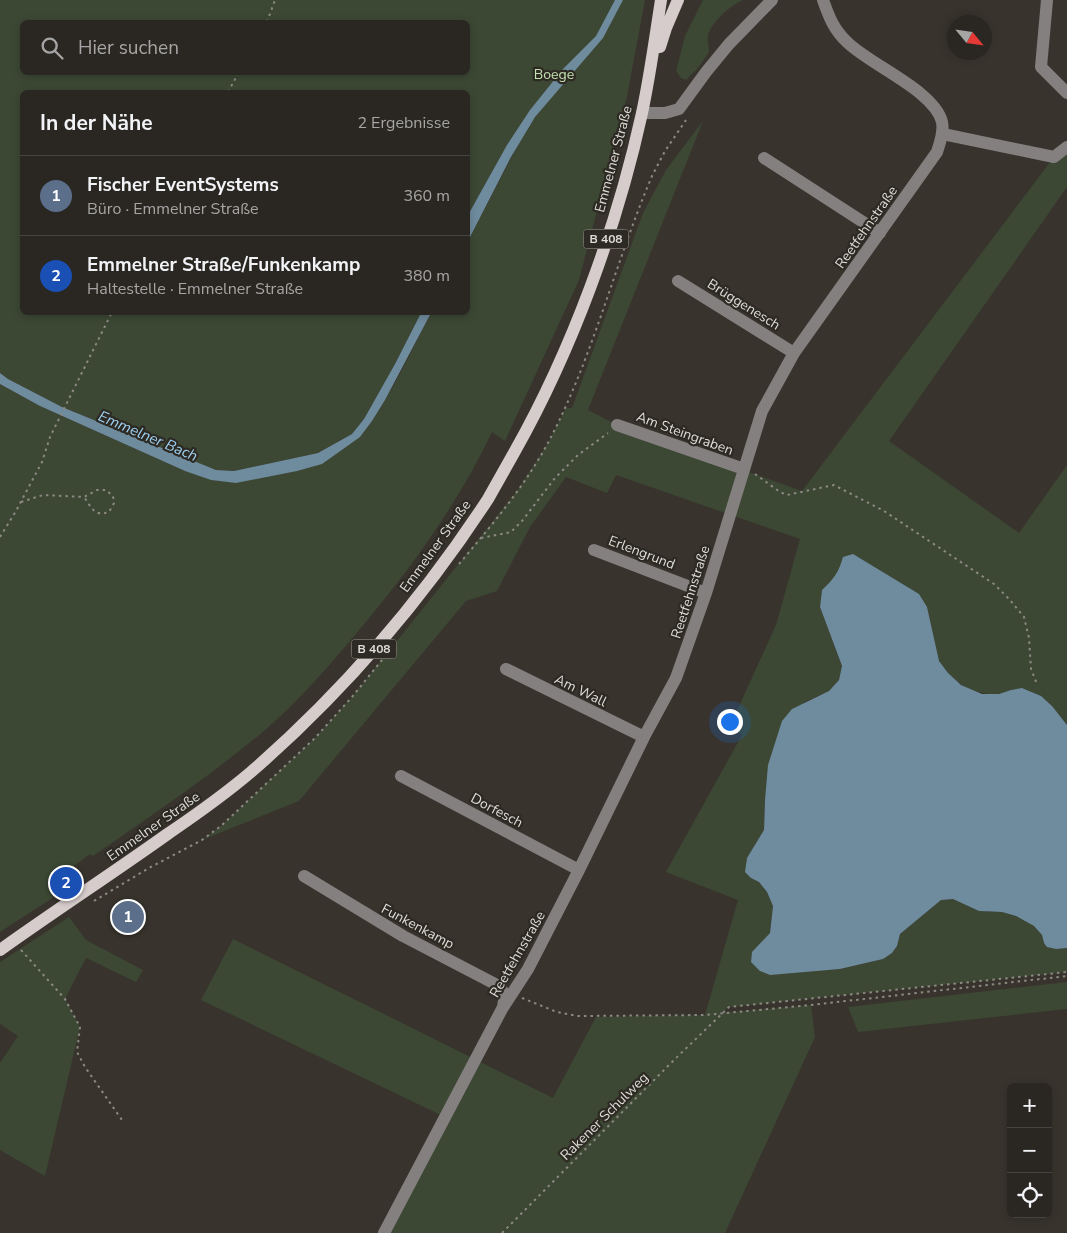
<!DOCTYPE html>
<html lang="de">
<head>
<meta charset="utf-8">
<style>
  body { margin:0; font-family:"Nunito Sans",sans-serif; background:#36332f; color:#f1f3f6 }
  .controls { position:absolute; right:15px; bottom:15px; display:grid; overflow:hidden; border-radius:8px; box-shadow:0 2px 8px #0003 }
  .controls button { width:45px; height:45px; display:grid; place-items:center; padding:0; border:0; border-bottom:1px solid #464440; background:#2a2722; color:#f1f3f6; font:25px sans-serif }
  .compass { position:absolute; left:947px; top:15px; width:45px; height:45px; border-radius:50%; background:#2a2722; box-shadow:0 2px 8px #0003; rotate:119deg }
  .you { position:absolute; left:729px; top:721px; width:18px; height:18px; margin:-12px; border:4px solid #fff; border-radius:50%; background:#1a73e8; box-shadow:0 0 0 8px #1a73e833 }
  .badge { display:grid; place-items:center; width:32px; height:32px; border-radius:50%; background:#eba939; color:#fff; font-size:16px; font-weight:700 }
  .pin { position:absolute; translate:-50% -50%; border:2px solid #fff; box-shadow:0 1px 5px #0006 }
  .list { margin:0; padding:0; list-style:none }
  h2 { display:flex; justify-content:space-between; align-items:center; height:65px; margin:0; padding:0 20px; font-size:21px }
  h2 small { font-size:16px; font-weight:400; color:#a5a5a5 }
  .list li { display:grid; grid-template-columns:32px 1fr auto; gap:15px; align-items:center; box-sizing:border-box; height:80px; padding:0 20px; border-top:1px solid #464440 }
  .list b { display:block; font-size:19px; white-space:nowrap }
  .list p { margin:0; font-size:16px; white-space:nowrap; color:#a5a5a5 }
  .list em { font-size:16px; font-style:normal; color:#a5a5a5 }
  .icon { flex:none; width:28px; height:28px; fill:none; stroke:currentColor; stroke-width:2; stroke-linecap:round; stroke-linejoin:round }
  .map { position:relative; flex:none; width:1067px; height:1233px; overflow:hidden }
  .search { position:absolute; background:#2a2722; box-shadow:0 2px 8px #0003; left:20px; top:20px; width:450px; height:55px; display:flex; align-items:center; gap:12px; box-sizing:border-box; padding:0 18px; border-radius:8px; color:#a5a5a5; font-size:19px }
  .panel { position:absolute; background:#2a2722; box-shadow:0 2px 8px #0003; left:20px; top:90px; width:450px; height:225px; border-radius:8px }
  .map>svg:first-child { display:block }
  .green { fill:#3c4734; fill-rule:evenodd }
  .water { fill:#6f8b9e }
  .lines { fill:none; stroke-linecap:round; stroke-linejoin:round }
  .path { stroke:#8c8983; stroke-width:2; stroke-dasharray:2.5 4; stroke-linecap:butt }
  .minor { stroke:#858080; stroke-width:12 }
  .major { stroke:#d6cccb; stroke-width:12 }
  .labels { text-anchor:middle; stroke-width:4.5; stroke-linejoin:round; paint-order:stroke }
  .shield { fill:#2d2a23; stroke:#a9a7a1; stroke-width:1 }
  .shield-label { font-size:12px; font-weight:bold; fill:#dedcd7 }
  .park-label { font-size:14px; fill:#c3e0af; stroke:#2d2a23 }
  .street-label { font-size:14px; fill:#dedcd7; stroke:#2d2a23 }
  .water-label { font-size:15px; font-style:italic; fill:#9dd2f4; stroke:#2d2a23 }
</style>
</head>
<body>
<div class="map">
<svg width="1067" height="1233" viewBox="0 0 1067 1233">
  <rect width="100%" height="100%" fill="#38342d"/>
  <path class="green" d="M0,0H645L627,96L579,280L505,441L492,432C458,504 411,568 360,629C330,665 299,701 264,731C210,776 151,816 93,856L90,854L74,866L75,868L59,879L64,886L54,897L0,932V384L40,406L185,471L236,483L360,437C389,400 409,355 431,313L468,312V241L520,141L513,136L468,215V92H22V312L421,313L395,364L364,419L352,434L318,453L234,471L216,470L62,407L8,379L0,373ZM22,22H468V72H22Z
    M703,0H743C732,4 710,23 708,36C707,40 709,47 709,52L698,68L686,80L681,78L676,71L685,36Z
    M703,121L588,410L617,425L802,491L1054,157L1067,147V187L889,441L1019,533L1067,465V725C1055,710 1043,694 1024,689C1015,687 1006,693 998,694C975,696 951,682 940,663C934,653 930,619 927,607L840,568L834,579L822,590L820,607L842,667L839,680L829,691L805,702L765,800L764,830L758,841L751,878L759,882L767,892L773,906L770,933L762,942L770,974L840,969L883,959L892,953L897,946L900,934L941,900L953,899L988,912H1002L1016,916L1034,926L1042,935L1044,943L1056,949L1067,948V972L729,1007L722,1013L811,1005L815,1037L725,1233H384L445,1117L201,1000L233,939L553,1098L596,1017L705,1015L738,900L666,872L742,735L730,726L776,625L800,539L616,475L607,493L566,477L530,527L497,591L466,601L299,801L202,840L221,826L315,738L352,697L517,491L548,443L566,408H572L643,213L666,170Z
    M69,917L86,940L143,970L136,982L86,958L65,999L80,1027L45,1176L0,1150V1063L18,1036L0,1024V962Z
    M1067,982V1009L858,1032L848,1007Z"/>
  <path class="water" d="M615,0H623L603,38L535,117L511,157L468,241V215L507,145L530,110L563,69L596,36Z
    M421,313H431L385,400L372,421L360,437L322,464L297,471L236,483L211,480L185,471L40,406L0,384V373L8,379L62,407L216,470L234,471L318,453L352,434L364,419L395,364Z
    M853,554L919,594L927,607L939,661L948,673L961,685L982,694H999L1011,690L1022,688L1041,696L1052,706L1067,725V948L1056,949L1047,947L1044,943L1042,935L1034,926L1016,916L1002,912L979,911L953,899L941,900L900,934L897,946L892,953L883,959L840,969L770,975L760,971L751,962L752,952L770,933L773,906L767,892L759,882L751,878L745,872L747,858L764,830L765,800L768,765L782,721L792,709L829,691L839,680L842,666L820,607L822,590C833,580 839,572 843,557Z"/>
  <g class="lines">
    <path class="path" d="M267,22L275,0
      M228,92L239,72
      M755,474L780,492L787,495L834,485L884,511L994,584L1009,599L1024,617L1029,638L1031,669L1037,684
      M21,502L43,495L84,497L97,490H106L113,496L114,503L109,512C94,517 92,508 84,497
      M0,537L16,511L42,462L50,437L112,312
      M481,538L511,532L522,521L555,478L578,455L608,433
      M459,564C492,525 525,486 549,441C593,357 615,263 652,176L665,151L686,120
      M94,901L149,868L202,840L221,826L315,738L352,697L386,655
      M21,950L65,999L80,1027L77,1052L85,1067L122,1120
      M522,998L557,1012L578,1016L705,1015L811,1005L1067,976
      M502,1233L674,1060L729,1007L1067,972"/>
    <path class="minor" d="M1047,0L1041,67L1067,93
      M642,113H665L679,109L706,72L729,44L772,0
      M943,134L1054,157L1067,147
      M764,158L880,233
      M678,281L794,353
      M617,425L744,469
      M594,550L706,593
      M506,669L644,737
      M401,776L579,870
      M304,876L403,936L499,986C505,993 505,997 503,1007
      M384,1233L502,1009L528,969L579,870L644,737L676,678L706,593L762,411L794,353L937,152C940,142 944,133 942,122C935,91 870,65 847,42C834,30 829,17 823,0"/>
    <path class="major" d="M660,47L666,28L678,0
      M0,950C56,910 113,873 169,833C197,814 225,794 251,772C342,693 422,600 488,499C497,483 506,467 515,451C572,350 617,227 642,113C650,76 655,38 661,0"/>
  </g>
  <g class="labels">
    <g class="shield">
      <rect x="583.5" y="229.5" width="45" height="19" rx="4"/>
      <rect x="351.5" y="639.5" width="45" height="19" rx="4"/>
    </g>
    <g class="shield-label">
      <text x="606" y="243">B 408</text>
      <text x="374" y="653">B 408</text>
    </g>
    <g class="park-label">
      <text x="554" y="79">Boege</text>
    </g>
    <g class="street-label">
      <text transform="translate(613 159) rotate(-75)" y="5">Emmelner Straße</text>
      <text transform="translate(866 227) rotate(-55)" y="5">Reetfehnstraße</text>
      <text transform="translate(744 304) rotate(32)" y="5">Brüggenesch</text>
      <text transform="translate(685 433) rotate(20)" y="5">Am Steingraben</text>
      <text transform="translate(435 546) rotate(-54)" y="5">Emmelner Straße</text>
      <text transform="translate(642 552) rotate(21)" y="5">Erlengrund</text>
      <text transform="translate(690 592) rotate(-72)" y="5">Reetfehnstraße</text>
      <text transform="translate(581 690) rotate(26)" y="5">Am Wall</text>
      <text transform="translate(497 810) rotate(28)" y="5">Dorfesch</text>
      <text transform="translate(153 826) rotate(-35)" y="5">Emmelner Straße</text>
      <text transform="translate(418 926) rotate(28)" y="5">Funkenkamp</text>
      <text transform="translate(517 954) rotate(-60)" y="5">Reetfehnstraße</text>
      <text transform="translate(604 1116) rotate(-45)" y="5">Rakener Schulweg</text>
    </g>
    <g class="water-label">
      <text transform="translate(148 436) rotate(23)" y="5">Emmelner Bach</text>
    </g>
  </g>
</svg>
<div class="controls">
<button>+</button>
<button>−</button>
<button><svg class="icon" aria-label="locate" viewBox="0 0 24 24"><circle cx="12" cy="12" r="6"/><path d="M12 2v4M12 18v4M2 12h4M18 12h4"/></svg></button>
</div>
<svg class="compass" viewBox="-18 -18 36 36"><path d="M0-13l5 13h-10z" fill="#e53935"/><path d="M0 13l5-13h-10z" fill="#a5a5a5"/></svg>
<div class="you"></div>
<div class="pin badge" style="left:128px;top:917px;background:#5c6f8a">1</div>
<div class="pin badge" style="left:66px;top:883px;background:#1a4fb4">2</div>
<div class="search"><svg class="icon" aria-label="search" viewBox="0 0 24 24"><circle cx="10" cy="10" r="6"/><path d="M15 15l6 6"/></svg>Hier suchen</div>
<section class="panel">
<h2>In der Nähe<small>2 Ergebnisse</small></h2>
<ul class="list">
<li><span class="badge" style="background:#5c6f8a">1</span><div><b>Fischer EventSystems</b><p>Büro · Emmelner Straße</p></div><em>360 m</em></li>
<li><span class="badge" style="background:#1a4fb4">2</span><div><b>Emmelner Straße/Funkenkamp</b><p>Haltestelle · Emmelner Straße</p></div><em>380 m</em></li>
</ul>
</section>
</div>
</body>
</html>
